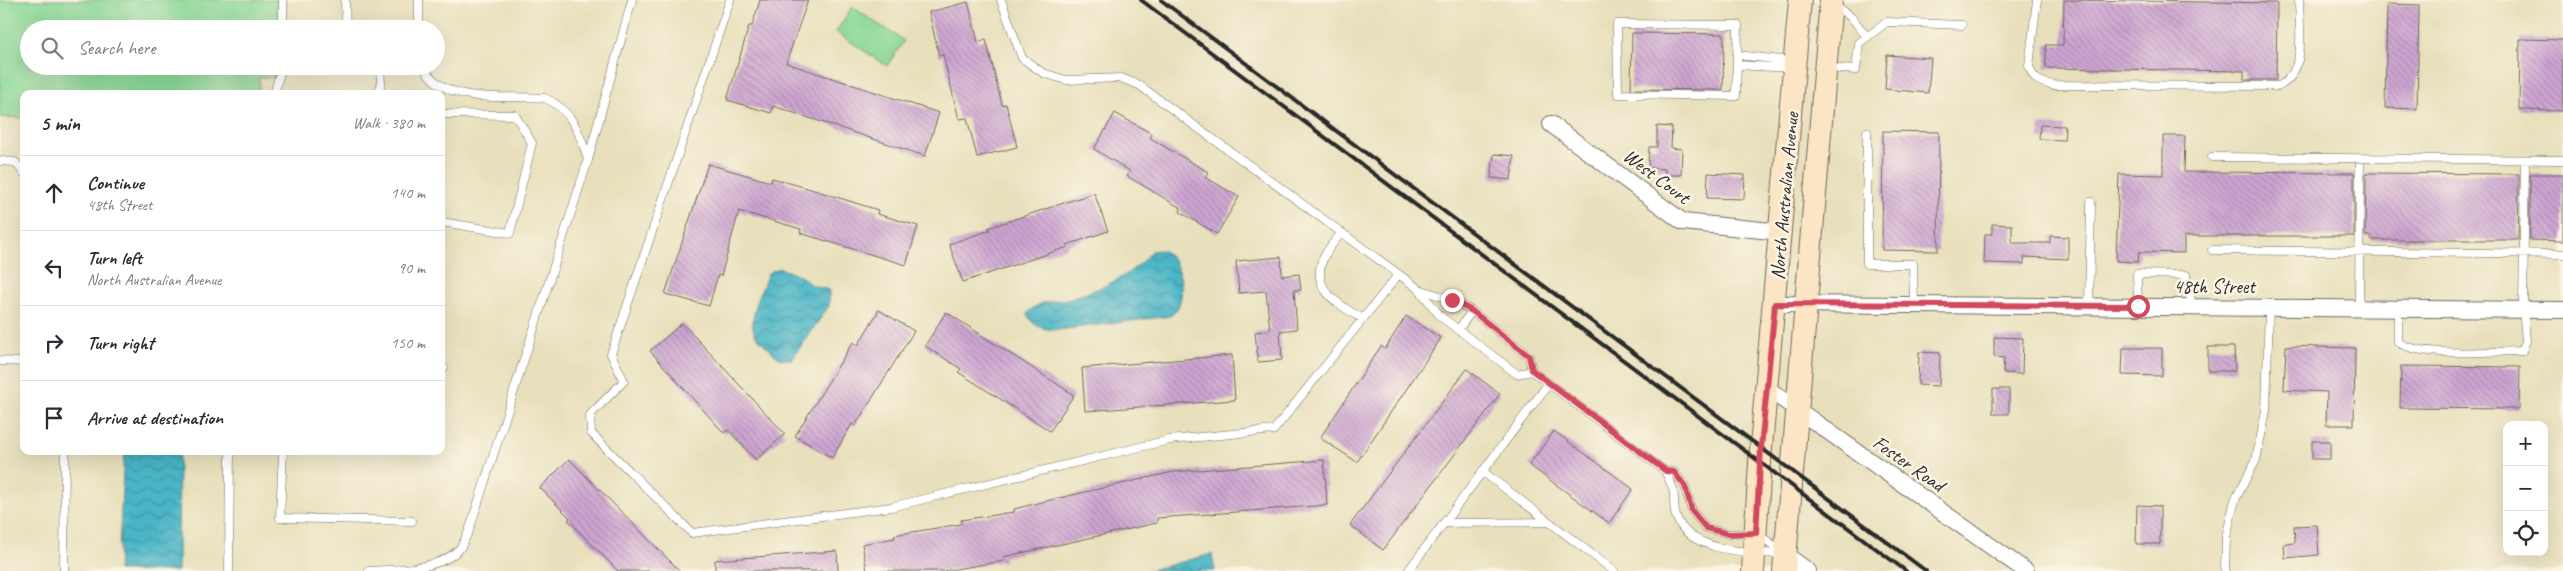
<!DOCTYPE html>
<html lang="en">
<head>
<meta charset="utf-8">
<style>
  body { margin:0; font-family:Caveat,sans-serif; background:#f2f2f3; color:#2b2b33 }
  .controls { position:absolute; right:15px; bottom:15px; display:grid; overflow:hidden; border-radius:10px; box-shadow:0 5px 20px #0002 }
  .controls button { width:45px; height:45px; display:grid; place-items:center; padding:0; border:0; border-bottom:1px solid #e1e1e2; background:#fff; color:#2b2b33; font:25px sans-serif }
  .stop { position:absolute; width:15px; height:15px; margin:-11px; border:4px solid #d1495b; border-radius:50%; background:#fff }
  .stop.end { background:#d1495b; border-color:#fff; box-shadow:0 1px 5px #0008 }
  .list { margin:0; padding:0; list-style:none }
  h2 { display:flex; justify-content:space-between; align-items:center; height:65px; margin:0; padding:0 20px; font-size:21px }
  h2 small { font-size:16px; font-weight:400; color:#7c7c81 }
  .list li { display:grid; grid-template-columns:32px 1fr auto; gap:15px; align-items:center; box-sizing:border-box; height:75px; padding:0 20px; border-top:1px solid #e1e1e2 }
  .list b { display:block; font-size:19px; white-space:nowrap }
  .list p { margin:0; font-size:16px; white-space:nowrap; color:#7c7c81 }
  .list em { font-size:16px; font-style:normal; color:#7c7c81 }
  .icon { flex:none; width:28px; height:28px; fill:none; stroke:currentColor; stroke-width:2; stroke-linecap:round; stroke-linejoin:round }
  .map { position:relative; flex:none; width:2563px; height:571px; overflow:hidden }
  .search { position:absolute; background:#fff; box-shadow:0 5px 20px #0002; left:20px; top:20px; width:425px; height:55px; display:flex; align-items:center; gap:12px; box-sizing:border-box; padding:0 18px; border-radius:28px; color:#7c7c81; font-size:19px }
  .panel { position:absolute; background:#fff; box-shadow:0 5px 20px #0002; left:20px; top:90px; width:425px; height:365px; border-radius:10px }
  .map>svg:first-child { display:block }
  .green { fill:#8ad897; stroke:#5a8261 }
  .water { fill:url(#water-waves); stroke:#3a7078 }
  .building { fill:url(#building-back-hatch) }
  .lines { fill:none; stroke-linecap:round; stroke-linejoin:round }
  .lane-casing { stroke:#6d6a5e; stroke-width:9 }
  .street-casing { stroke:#6d6a5e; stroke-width:18 }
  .secondary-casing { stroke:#6d6a5e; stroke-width:24 }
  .lane { stroke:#fff; stroke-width:8 }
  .street { stroke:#fff; stroke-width:16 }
  .secondary { stroke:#fce5c4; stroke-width:22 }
  .rail { stroke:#2b2b2b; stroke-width:4 }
  .route { stroke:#d1495b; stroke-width:6 }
  .labels { text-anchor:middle; stroke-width:5; stroke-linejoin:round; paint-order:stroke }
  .street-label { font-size:20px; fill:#2b2b2b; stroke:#fcf5e5 }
</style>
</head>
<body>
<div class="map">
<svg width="2563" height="571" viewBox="0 0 2563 571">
  <defs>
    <pattern id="water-waves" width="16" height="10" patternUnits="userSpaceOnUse" patternTransform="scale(1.25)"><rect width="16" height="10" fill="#4ab5c6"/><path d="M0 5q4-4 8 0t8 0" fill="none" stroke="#3e93a1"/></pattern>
    <pattern id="building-back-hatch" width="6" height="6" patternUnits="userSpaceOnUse" patternTransform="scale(1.25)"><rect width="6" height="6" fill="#cea5d2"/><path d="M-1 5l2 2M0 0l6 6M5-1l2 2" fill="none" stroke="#a787ab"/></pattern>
  </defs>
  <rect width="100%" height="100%" fill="#fcf5e5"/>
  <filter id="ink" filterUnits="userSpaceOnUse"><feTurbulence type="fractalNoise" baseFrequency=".02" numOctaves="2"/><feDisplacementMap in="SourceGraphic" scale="10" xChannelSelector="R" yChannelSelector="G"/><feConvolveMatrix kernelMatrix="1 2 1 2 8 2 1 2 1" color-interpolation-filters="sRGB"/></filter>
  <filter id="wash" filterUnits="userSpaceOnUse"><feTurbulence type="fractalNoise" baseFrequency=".0096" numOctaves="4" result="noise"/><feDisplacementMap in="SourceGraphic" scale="20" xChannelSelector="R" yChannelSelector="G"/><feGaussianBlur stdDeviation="1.12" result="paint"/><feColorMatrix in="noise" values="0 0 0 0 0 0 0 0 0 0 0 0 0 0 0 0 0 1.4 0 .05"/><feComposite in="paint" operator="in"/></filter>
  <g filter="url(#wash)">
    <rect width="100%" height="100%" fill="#e8e0bc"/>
    <path class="green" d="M0,0H279V29H29V66H278V78L259,77V94H24V118L0,117Z
      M852,7L904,41L887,66L836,32Z"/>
    <path class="water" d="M1161,250C1182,256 1190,305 1170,316L1058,330C1043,329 1034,328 1027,314C1037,301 1051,302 1065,299C1096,292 1132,277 1151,251Z
      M780,268L802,277L811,285L829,290V306L792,359C781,361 776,357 769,348C764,344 758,339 755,334C747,320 763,287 768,273Z
      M124,451H179L178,571H118Z
      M1212,554L1215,571H1147Z"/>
    <g id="blocks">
      <path class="building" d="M760,0H808L786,63L939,113L925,156L773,106L771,113L727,100L749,26H752Z
        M2064,0L2277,3L2276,80H2244V71L2046,68V45H2063Z
        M968,2L978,42L986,39L1002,105L1006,104L1017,147L977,157L967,118L959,119L943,55L939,56L929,12Z
        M2387,4L2419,5L2417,109L2385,108Z
        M1632,33L1724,34L1723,90L1631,89Z
        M2520,39L2563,40V111L2519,110Z
        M1887,55L1931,58L1928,93L1885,89Z
        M1115,113L1152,134L1150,138L1208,172L1205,177L1239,197L1217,234L1180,212L1181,208L1127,176L1130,171L1094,149Z
        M2040,125L2065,126L2064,140L2039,139Z
        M1657,126L1672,127L1671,148L1682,149L1681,175H1665V169L1648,168L1649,147H1657Z
        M1883,131L1939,132L1938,251L1882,250Z
        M2163,136H2185L2184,172L2354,173V236H2184V253L2139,252L2138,262L2116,261L2119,174L2163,175Z
        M1494,154L1514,156L1511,180L1491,178Z
        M708,164L771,182L772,178L814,190L878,210L877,214L918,226L906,265L800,233L801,229L739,211L721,276L718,275L709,306L665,294Z
        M1708,173L1745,175L1744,199L1707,198Z
        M2366,173L2519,174L2518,240H2371V236H2365Z
        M2530,174H2563V241L2530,240Z
        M1094,193L1108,231L1067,245L1068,247L963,282L949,244L990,230L988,228Z
        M1992,224L2012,225V243H2050V236L2068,237V259L2024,257V264L1984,263L1985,234H1992Z
        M1281,257L1282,276L1299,274L1301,290H1294L1297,329L1280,331L1282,360L1258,362L1255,332L1270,330L1266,291L1239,293L1236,261Z
        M879,310L914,331L855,426L852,424L832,458L795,436L853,342L858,345Z
        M946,312L1074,395L1050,431L958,372L961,369L925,346Z
        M1406,316L1441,338L1357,462L1320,438L1381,346L1385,349Z
        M682,323L785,434L756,460L728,430L724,433L650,351Z
        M1994,337L2023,338L2022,374L2003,373L2004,358L1994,357Z
        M2286,346L2355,348L2354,425H2326L2327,392L2284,390Z
        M2208,347H2234L2235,371H2208Z
        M2123,348H2162V376L2122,375Z
        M1919,352L1940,353L1939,386L1918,385Z
        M1232,355L1235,400L1085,411L1082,368Z
        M2401,366L2520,367L2519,409L2400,408Z
        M1467,369L1500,394L1383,550L1350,525Z
        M1993,389H2009V414H1993Z
        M1554,431L1633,489L1609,523L1529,465Z
        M2312,441H2330V459H2312Z
        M569,459L680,571H618L568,520L570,518L540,488Z
        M1324,460L1327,505L1157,518V523L1003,557L1004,561L943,571H867L862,544L895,538L894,535L961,524V520L1014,512V509L1046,501L1173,472Z
        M2137,505L2160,506V544H2136Z
        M2317,525L2319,555L2285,558L2284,544L2295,543L2294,526Z
        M837,551L838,571H715V560Z"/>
    </g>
  </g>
  <g filter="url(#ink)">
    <use href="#blocks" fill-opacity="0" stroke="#6d6a5e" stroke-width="1"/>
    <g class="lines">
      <g class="lane-casing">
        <path id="lane" d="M345,0L346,29
          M730,0L611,354L624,381L590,415L591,433L692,533L891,507L1169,440L1274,430L1398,275
          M1001,0L1022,58L1043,73L1066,80L1121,78L1139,85L1419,289L1452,300L1472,311L1529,356L1532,371L1665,471C1668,477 1671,483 1673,489C1675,498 1673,508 1676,516C1689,554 1753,552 1784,554
          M2037,0L2029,66C2033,80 2039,82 2053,85L2279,86C2308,72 2299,27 2299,0
          M1834,5L1852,18L1867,37
          M1617,24L1738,25L1736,96L1618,94Z
          M283,29V0
          M419,29V0
          M1737,55L1782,60L1791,65
          M1737,65L1792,68
          M423,66C445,108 507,94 545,98C572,110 580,133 588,160
          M1827,68L1856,70L1859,43L1887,22L1962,25
          M274,94L282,66
          M378,94L381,84L380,66
          M441,114L515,115L532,143L510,233L441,222
          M1867,132V264H1913L1914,305
          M2212,157L2563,160
          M0,161L15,162L24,173
          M1341,233C1336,240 1329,247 1325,255C1307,288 1339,305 1363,319
          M2212,250L2563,254
          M1419,289L1440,316L1517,374L1532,371
          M2089,306L2091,202
          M2138,306L2137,274L2186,275L2192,307
          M2359,308L2360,159
          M2398,308V342C2421,358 2492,351 2522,351L2526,341L2523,309L2525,160
          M1458,330L1472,311
          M0,361L24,362
          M441,368H444
          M283,451L280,518L412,521
          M1482,471L1614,571
          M1665,471L1674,472L1685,486L1692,511L1706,528L1729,534L1756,533L1783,552
          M1444,523L1549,522
          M64,571L65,451
          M229,571L230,451
          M369,571C397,569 440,571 460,548C464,543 466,536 469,531L588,160L632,0
          M1408,571L1549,383
          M2225,571L2226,537L2235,500L2256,460L2266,411L2269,307"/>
      </g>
      <g class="street-casing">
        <path id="street" d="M1551,124L1683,222L1781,232
          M1775,304L2563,310
          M1768,389L2026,571
          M1786,555L1808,571"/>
      </g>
      <g class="secondary-casing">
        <path id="secondary" d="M1753,571L1761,448L1800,0
          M1784,571L1831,0"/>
      </g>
      <use href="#lane" class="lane"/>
      <use href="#street" class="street"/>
      <use href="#secondary" class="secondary"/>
      <path class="rail" d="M1141,0L1906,571
        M1161,0L1926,571"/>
    </g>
  </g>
  <g class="lines" filter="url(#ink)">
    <path class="route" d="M1452,300L1472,311L1529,356L1532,370L1666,471L1674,472L1685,486L1692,511L1706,528L1729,534L1756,533L1761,448L1775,304L2138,306"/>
  </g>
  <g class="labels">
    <g class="street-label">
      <text transform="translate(1657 176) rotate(37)" y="7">West Court</text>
      <text transform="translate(1784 196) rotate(-85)" y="7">North Australian Avenue</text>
      <text x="2214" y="293">48th Street</text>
      <text transform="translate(1909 463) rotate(35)" y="7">Foster Road</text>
    </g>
  </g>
</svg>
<div class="controls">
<button>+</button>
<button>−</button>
<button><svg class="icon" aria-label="locate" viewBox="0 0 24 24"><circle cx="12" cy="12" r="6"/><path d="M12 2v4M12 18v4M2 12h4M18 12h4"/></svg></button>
</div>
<div class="stop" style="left:2138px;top:306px"></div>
<div class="stop end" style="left:1452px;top:300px"></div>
<div class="search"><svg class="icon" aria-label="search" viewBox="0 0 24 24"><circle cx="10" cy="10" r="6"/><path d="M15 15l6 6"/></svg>Search here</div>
<section class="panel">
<h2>5 min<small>Walk · 380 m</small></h2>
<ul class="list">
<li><svg class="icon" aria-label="ahead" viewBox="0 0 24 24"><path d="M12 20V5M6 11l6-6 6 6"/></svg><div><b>Continue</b><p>48th Street</p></div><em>140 m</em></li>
<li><svg class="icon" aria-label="left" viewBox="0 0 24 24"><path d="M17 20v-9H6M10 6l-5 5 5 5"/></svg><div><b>Turn left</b><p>North Australian Avenue</p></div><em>90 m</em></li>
<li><svg class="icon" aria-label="right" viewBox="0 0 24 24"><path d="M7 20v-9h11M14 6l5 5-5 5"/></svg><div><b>Turn right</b></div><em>150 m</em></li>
<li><svg class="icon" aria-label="arrive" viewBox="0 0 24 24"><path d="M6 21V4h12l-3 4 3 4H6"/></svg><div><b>Arrive at destination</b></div></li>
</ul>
</section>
</div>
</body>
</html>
